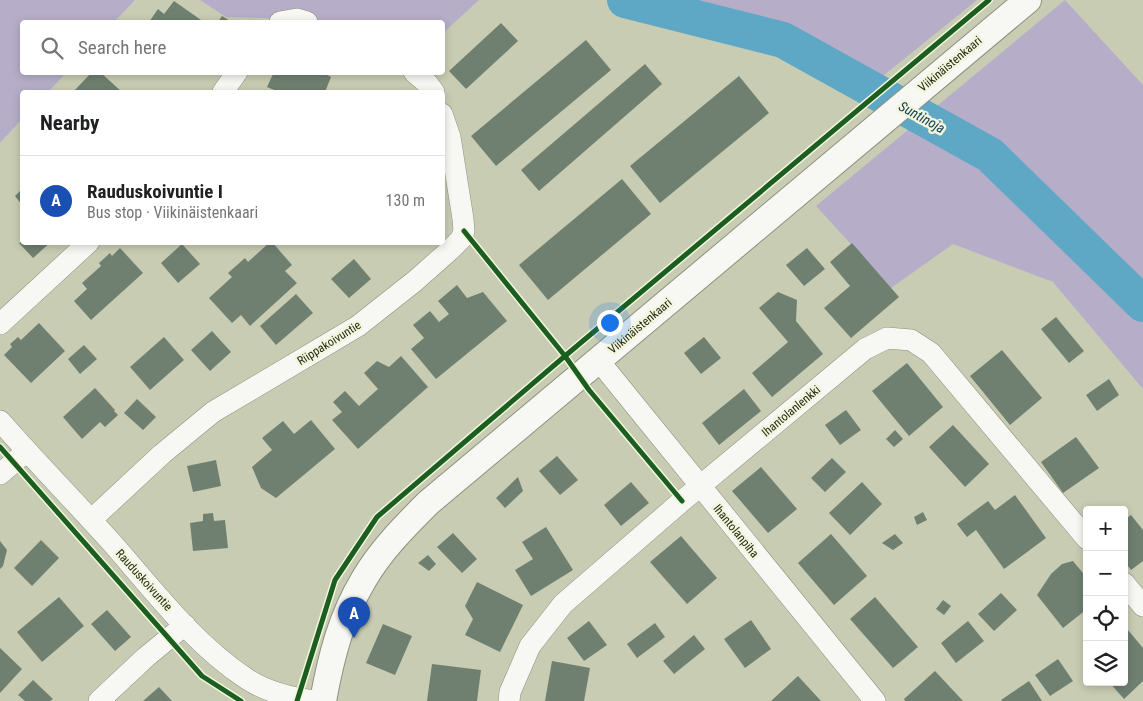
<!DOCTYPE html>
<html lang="en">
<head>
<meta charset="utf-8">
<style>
  body { margin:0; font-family:"Roboto Condensed",sans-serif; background:#f6f6f6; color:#202124 }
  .controls { position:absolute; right:15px; bottom:15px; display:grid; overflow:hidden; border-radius:5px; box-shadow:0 2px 8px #0003 }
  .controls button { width:45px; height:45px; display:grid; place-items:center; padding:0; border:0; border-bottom:1px solid #e0e0e0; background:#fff; color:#202124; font:25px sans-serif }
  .you { position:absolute; left:609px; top:322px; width:18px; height:18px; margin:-12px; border:4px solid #fff; border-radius:50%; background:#1a73e8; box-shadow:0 0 0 8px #1a73e833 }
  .badge { display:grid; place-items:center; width:32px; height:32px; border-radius:50%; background:#d93025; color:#fff; font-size:16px; font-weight:700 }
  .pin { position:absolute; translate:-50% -41px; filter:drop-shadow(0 1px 2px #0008) }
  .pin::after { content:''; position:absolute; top:26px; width:18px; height:15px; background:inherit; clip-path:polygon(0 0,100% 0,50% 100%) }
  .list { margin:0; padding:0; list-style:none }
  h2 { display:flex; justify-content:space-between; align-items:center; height:65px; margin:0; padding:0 20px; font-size:21px }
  h2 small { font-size:16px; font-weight:400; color:#757577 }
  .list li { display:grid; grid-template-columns:32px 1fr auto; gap:15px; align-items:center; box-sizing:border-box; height:90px; padding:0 20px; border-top:1px solid #e0e0e0 }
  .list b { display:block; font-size:19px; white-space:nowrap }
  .list p { margin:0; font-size:16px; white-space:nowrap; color:#757577 }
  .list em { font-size:16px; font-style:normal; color:#757577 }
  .icon { flex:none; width:28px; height:28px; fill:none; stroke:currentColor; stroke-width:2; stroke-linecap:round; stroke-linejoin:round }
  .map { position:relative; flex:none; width:1143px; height:701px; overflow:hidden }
  .search { position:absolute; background:#fff; box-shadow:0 2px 8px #0003; left:20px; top:20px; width:425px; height:55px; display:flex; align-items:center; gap:12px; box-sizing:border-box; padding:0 18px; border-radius:5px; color:#757577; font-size:19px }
  .panel { position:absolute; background:#fff; box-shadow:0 2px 8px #0003; left:20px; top:90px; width:425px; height:155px; border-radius:5px }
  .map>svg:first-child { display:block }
  .green { fill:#b6aec9 }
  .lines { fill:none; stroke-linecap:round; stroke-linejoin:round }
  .river { stroke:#5ea8c5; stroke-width:36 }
  .building { fill:#6f8071 }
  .minor-casing { stroke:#8e917d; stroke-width:22 }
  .tertiary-casing { stroke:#8e917d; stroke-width:28 }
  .minor { stroke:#f7f7f3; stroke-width:21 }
  .tertiary { stroke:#f7f7f3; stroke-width:26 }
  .cycleway-casing { stroke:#f1f6dd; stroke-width:8 }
  .cycleway { stroke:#1b5e20; stroke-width:5 }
  .labels { text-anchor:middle; stroke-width:5; stroke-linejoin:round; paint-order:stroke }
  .street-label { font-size:12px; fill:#272a17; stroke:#f1f6dd }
  .water-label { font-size:14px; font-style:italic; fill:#154056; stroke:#f1f6dd }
</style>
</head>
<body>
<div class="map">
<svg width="1143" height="701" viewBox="0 0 1143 701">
  <rect width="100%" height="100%" fill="#c8ccb2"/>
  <path class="green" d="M0,0H135L114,22H22V72L66,73L48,92H22V119L0,143Z
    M200,0H479L443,33L442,22H306L297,19L226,17Z
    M678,0H977L883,76L784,28Z
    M1065,0L1143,85V389L1053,282L953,244L891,288L816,206Z"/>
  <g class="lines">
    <path class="river" d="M625,0L783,40L990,155L1143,304"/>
  </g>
  <path class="building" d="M174,1L201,20L199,22H149L158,9L164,14Z
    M222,16L232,22H218Z
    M501,23L518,41L466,89L449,71Z
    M586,40L611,70L496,166L471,136Z
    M645,64L662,84L539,191L521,170Z
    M92,72H100L122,92H73Z
    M274,72H322L331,77L325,92H279L267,87Z
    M739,76L769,113L660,203L630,166Z
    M622,179L651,214L548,300L519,265Z
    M22,189V205L15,196Z
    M22,241V242H51L33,258L19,243Z
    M270,242H272L292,265L285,271L297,283L250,326L241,315L232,323L209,298L232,277L228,273L245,258L248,262Z
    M852,243L899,297L851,338L824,308L850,286L830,262Z
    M182,244L200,264L178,283L161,263Z
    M120,248L143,273L91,320L74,301L87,289L82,283L101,266L99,263L110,253L112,256Z
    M807,248L825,269L804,286L786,265Z
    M354,259L371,279L349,298L331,279Z
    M457,285L467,298L483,292L507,321L436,379L411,349L424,338L413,325L430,311L439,322L449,314L438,301Z
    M778,292L797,300L796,321L823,354L772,397L752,373L788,342L759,308Z
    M296,294L313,313L276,345L260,326Z
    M1056,317L1084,351L1069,363L1041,329Z
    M39,323L65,351L31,383L4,355L12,347L10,344L18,337L21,340Z
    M212,331L231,352L210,371L191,350Z
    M164,337L184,360L150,390L130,367Z
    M704,337L721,358L701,374L684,353Z
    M84,345L97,359L80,374L68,359Z
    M1002,350L1042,398L1010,425L970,376Z
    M401,356L428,387L358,449L332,420L342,412L333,402L345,391L359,406L378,389L364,373L377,361L389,367Z
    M907,363L943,407L909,436L872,391Z
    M1109,379L1119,395L1097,411L1086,395Z
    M95,388L115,410L114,411L118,415L105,427L100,422L82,439L63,417Z
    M744,389L761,411L719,445L702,423Z
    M137,399L156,417L143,430L124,413Z
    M846,410L861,430L840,445L825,425Z
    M311,420L335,449L276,498L261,488L252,467L272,450L262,438L283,421L294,434Z
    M953,425L989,464L965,487L929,447Z
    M895,430L903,439L894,447L886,439Z
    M1076,437L1099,468L1063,493L1041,462Z
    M557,456L578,480L560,495L539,471Z
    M832,458L846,472L825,492L811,478Z
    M216,460L221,486L193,492L187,466Z
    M761,467L797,509L768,533L732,491Z
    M518,477L523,491L505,508L496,498Z
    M631,482L649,503L621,526L604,505Z
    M862,482L882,504L850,535L829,513Z
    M1015,495L1046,538L1004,569L976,530L967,537L957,524L988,501L995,510Z
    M923,512L927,520L917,525L914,517Z
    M213,513L214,521L225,520L228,548L193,551L190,523L203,521V514Z
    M1131,515L1143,530V561L1131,570L1124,561V520Z
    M546,527L573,570L531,596L515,570L533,559L522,542Z
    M453,533L477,559L462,573L437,547Z
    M831,534L867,576L834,605L798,563Z
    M895,534L903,543L893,550L882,543Z
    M681,536L717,578L687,604L650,562Z
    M41,540L59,558L32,586L14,568Z
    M0,541L7,550L3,566L0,569Z
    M428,555L436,564L429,571L418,563Z
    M1073,561L1087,578V609L1063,628L1037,595L1051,574L1062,564Z
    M477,582L523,605L500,652L465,635L473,619L465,606Z
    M1001,593L1017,610L994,631L978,614Z
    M59,597L84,626L42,662L17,632Z
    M875,597L918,647L893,668L850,619Z
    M943,600L951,606L944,615L936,609Z
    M107,610L131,637L115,651L91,624Z
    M751,620L771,649L745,668L724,639Z
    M589,621L607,645L584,661L567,638Z
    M968,621L984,641L956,663L941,643Z
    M655,623L665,637L637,658L627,644Z
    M383,624L412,636L395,675L366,663Z
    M1124,630H1128L1143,648V681L1124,699L1109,682H1124Z
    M694,635L705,649L674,674L663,661Z
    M0,648L22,669L0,693Z
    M1058,659L1073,681L1050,696L1035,675Z
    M552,661L590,668L584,701H545Z
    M432,664L481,670L477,701H427Z
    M935,671L963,701H905L904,699Z
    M798,676L821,701H771Z
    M33,680L53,699L50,701H25L18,695Z
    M1029,681L1042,701H1002L1001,700Z
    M159,687L172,701H143Z"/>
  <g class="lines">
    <g class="minor-casing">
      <path id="minor" d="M280,22L297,19L307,22
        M414,72L428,84L434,92
        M223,92L237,72
        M0,324L89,242
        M599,361L875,701
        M0,421C37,463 76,503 113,544C153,590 195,645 247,679C267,692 291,698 315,701
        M0,474L27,451
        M91,520L162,454L213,412L358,326L415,281L450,250L461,239L464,231L463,219L450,137L442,114
        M1124,583L1143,606
        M99,701L146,657L185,625
        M509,701L510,692L530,646L563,604L682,501L865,349L887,338L911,340L931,353L1087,539"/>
    </g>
    <g class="tertiary-casing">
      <path id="tertiary" d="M323,701C331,657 341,617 364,579C381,550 405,526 428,503L1028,0"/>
    </g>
    <use href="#minor" class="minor"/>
    <use href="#tertiary" class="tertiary"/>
    <g class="cycleway-casing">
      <path id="cycleway" d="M464,231L565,356L589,390L682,501
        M0,447L202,676L241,701
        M297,701L335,580L377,517L565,356L989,0"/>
    </g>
    <use href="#cycleway" class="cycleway"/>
  </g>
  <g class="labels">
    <g class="street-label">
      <text transform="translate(950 64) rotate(-40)" y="4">Viikinäistenkaari</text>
      <text transform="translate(640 326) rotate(-40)" y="4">Viikinäistenkaari</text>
      <text transform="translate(329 343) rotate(-32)" y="4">Riippakoivuntie</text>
      <text transform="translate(791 411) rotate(-40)" y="4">Ihantolanlenkki</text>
      <text transform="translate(736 531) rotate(51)" y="4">Ihantolanpiha</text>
      <text transform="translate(144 580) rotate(48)" y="4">Rauduskoivuntie</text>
    </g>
    <g class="water-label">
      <text transform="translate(922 117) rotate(29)" y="5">Suntinoja</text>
    </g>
  </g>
</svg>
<div class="controls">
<button>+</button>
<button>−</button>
<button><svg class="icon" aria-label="locate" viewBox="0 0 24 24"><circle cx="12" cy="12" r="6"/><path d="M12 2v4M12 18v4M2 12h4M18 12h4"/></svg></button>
<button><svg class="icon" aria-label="layers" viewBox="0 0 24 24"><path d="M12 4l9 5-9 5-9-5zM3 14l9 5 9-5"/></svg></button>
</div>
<div class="you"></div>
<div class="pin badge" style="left:354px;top:638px;background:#1a4fb4">A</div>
<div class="search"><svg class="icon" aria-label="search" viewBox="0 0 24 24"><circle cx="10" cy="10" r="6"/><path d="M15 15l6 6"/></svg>Search here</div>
<section class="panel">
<h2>Nearby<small></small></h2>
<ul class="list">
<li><span class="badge" style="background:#1a4fb4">A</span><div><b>Rauduskoivuntie I</b><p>Bus stop · Viikinäistenkaari</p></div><em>130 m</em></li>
</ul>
</section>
</div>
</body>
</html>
